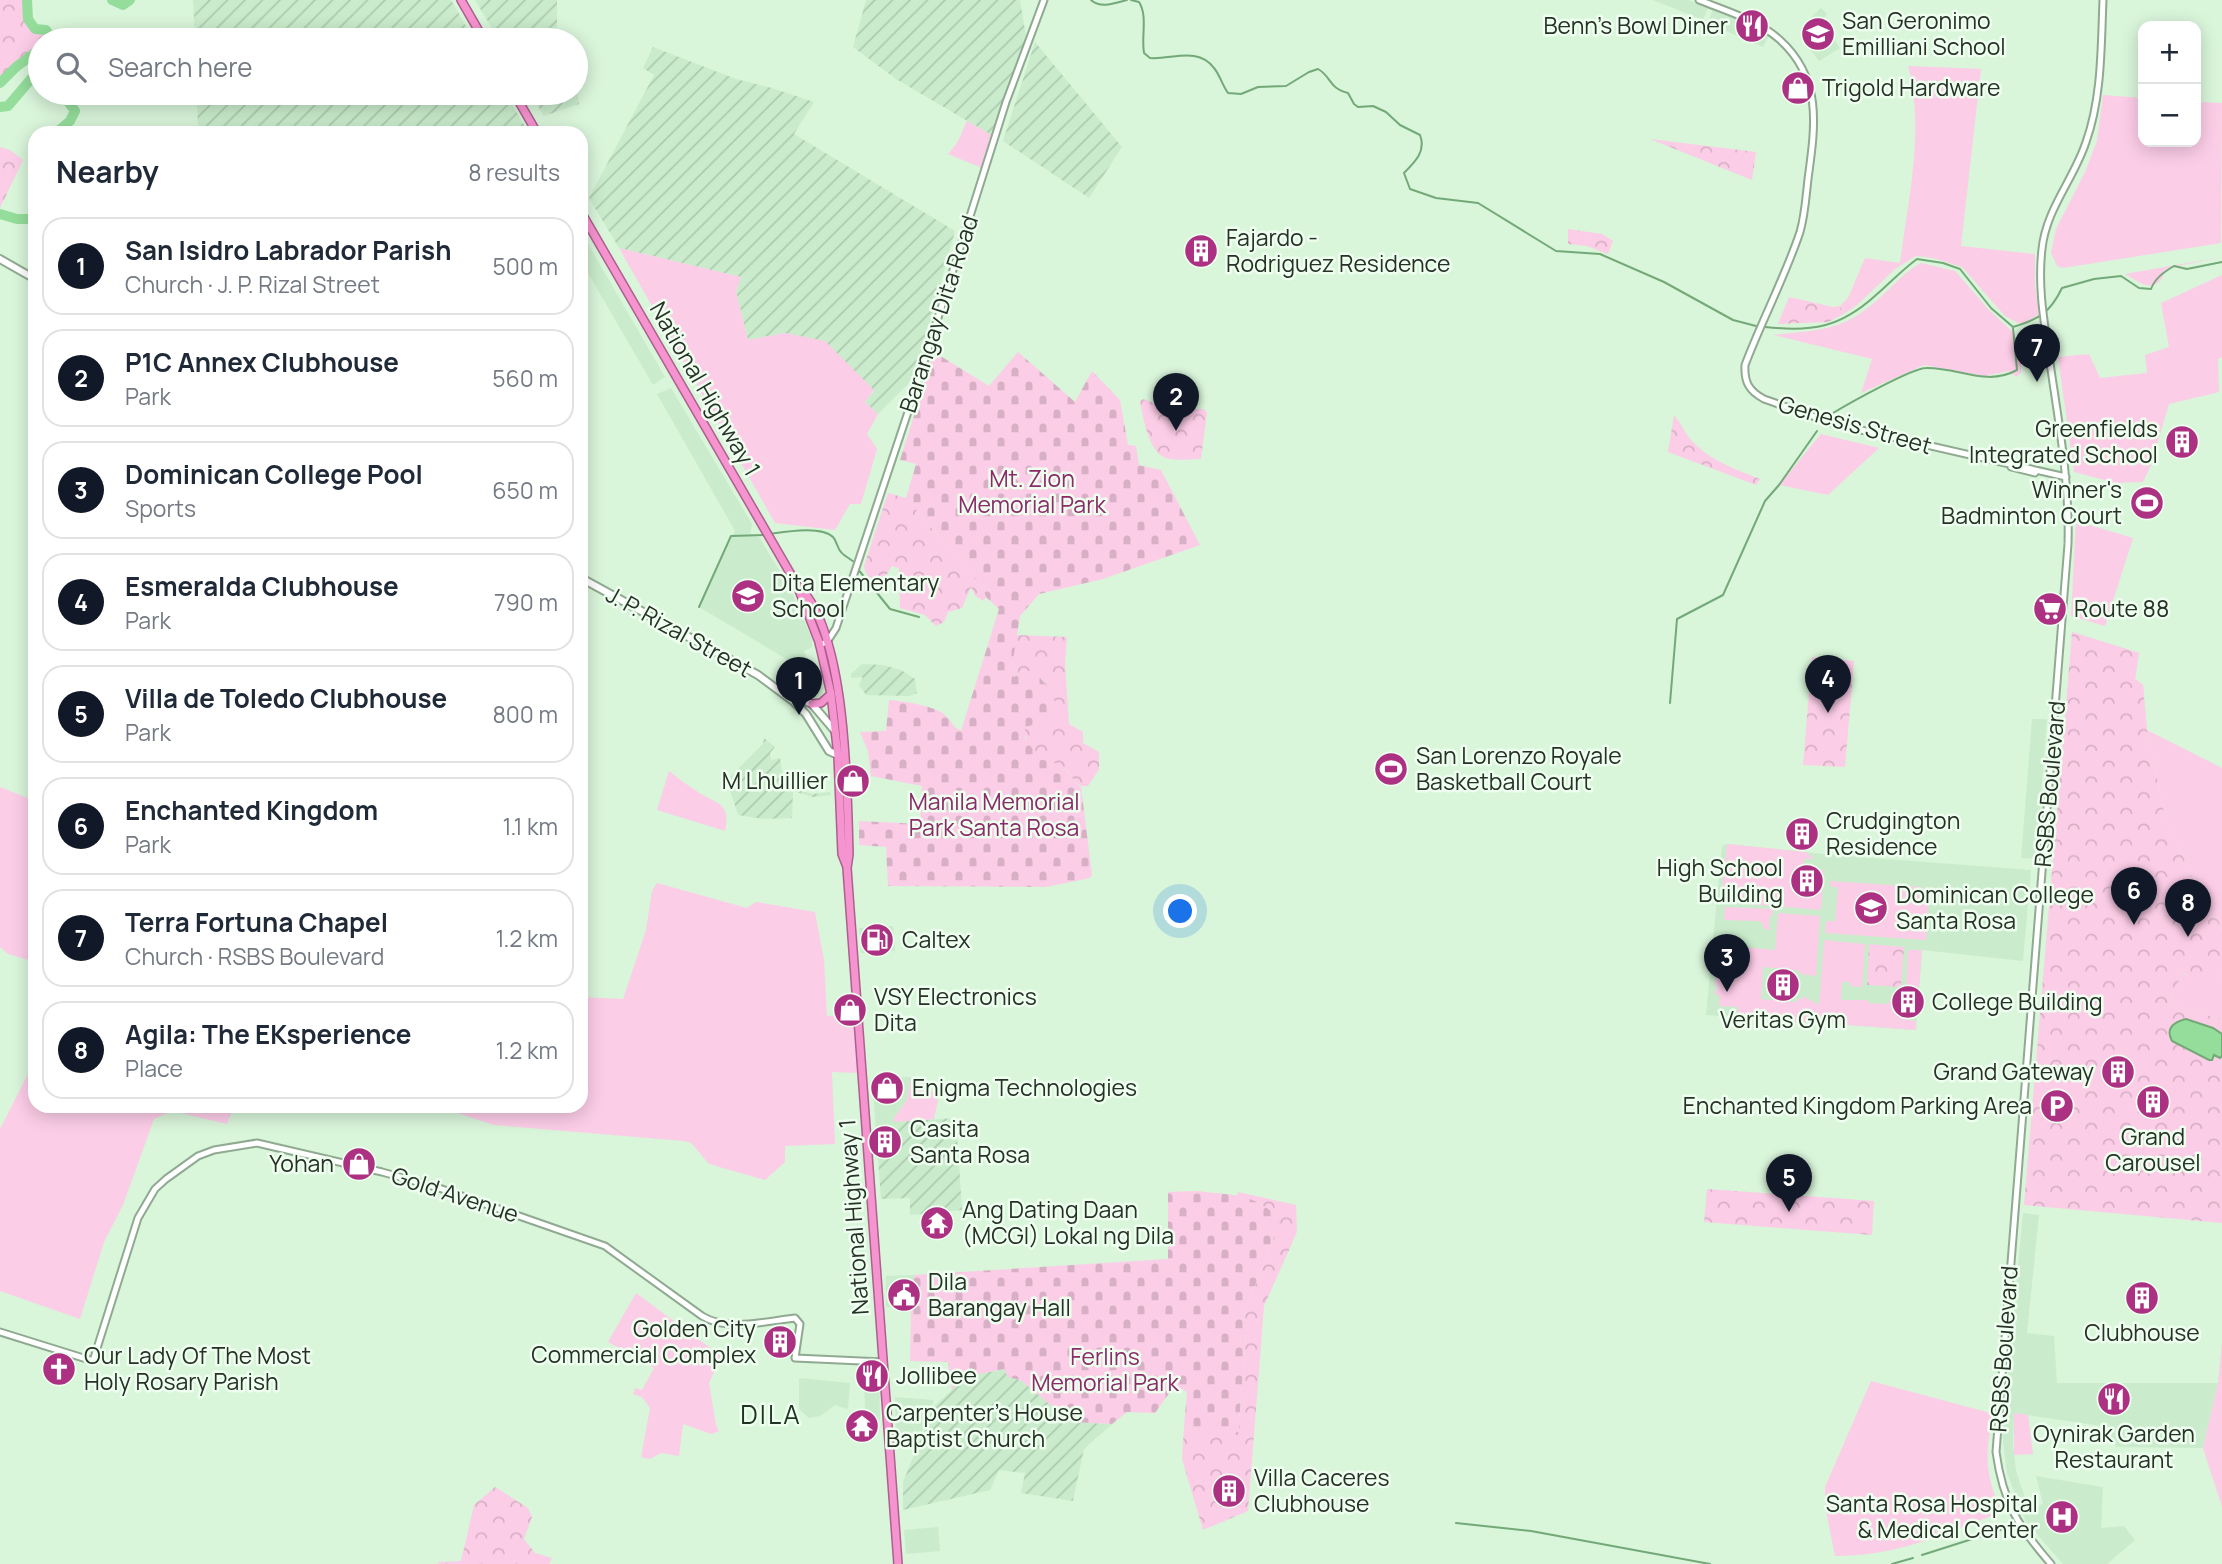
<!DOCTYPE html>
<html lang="en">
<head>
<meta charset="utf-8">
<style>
  body { margin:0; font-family:Manrope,sans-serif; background:#f6f6f7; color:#1f2937 }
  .controls { position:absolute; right:21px; top:21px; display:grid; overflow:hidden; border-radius:14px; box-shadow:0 4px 18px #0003 }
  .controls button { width:63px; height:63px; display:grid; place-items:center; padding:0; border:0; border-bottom:2px solid #e0e1e3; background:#fff; color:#1f2937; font:35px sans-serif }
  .you { position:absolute; left:1181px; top:912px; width:24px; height:24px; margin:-18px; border:5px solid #fff; border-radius:50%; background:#1a73e8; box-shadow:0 0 0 10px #1a73e833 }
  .badge { display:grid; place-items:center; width:46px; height:46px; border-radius:50%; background:#111827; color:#fff; font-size:23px; font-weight:700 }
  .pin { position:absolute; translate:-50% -58px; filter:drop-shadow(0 2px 4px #0008) }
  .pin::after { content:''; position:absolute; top:37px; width:24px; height:21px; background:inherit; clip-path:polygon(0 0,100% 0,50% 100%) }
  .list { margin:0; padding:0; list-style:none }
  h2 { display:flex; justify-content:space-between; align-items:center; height:91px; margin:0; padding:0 28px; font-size:30px }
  h2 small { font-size:23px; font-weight:400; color:#747a83 }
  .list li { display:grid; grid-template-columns:46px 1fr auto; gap:21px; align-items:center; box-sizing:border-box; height:98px; margin:0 14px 14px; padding:0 14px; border:2px solid #e0e1e3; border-radius:21px }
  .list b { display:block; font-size:26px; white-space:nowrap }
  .list p { margin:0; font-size:23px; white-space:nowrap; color:#747a83 }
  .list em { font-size:23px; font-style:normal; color:#747a83 }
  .icon { flex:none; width:38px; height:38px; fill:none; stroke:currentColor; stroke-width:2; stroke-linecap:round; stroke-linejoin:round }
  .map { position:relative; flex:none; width:2222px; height:1564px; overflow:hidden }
  .search { position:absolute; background:#fff; box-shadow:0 4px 18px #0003; left:28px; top:28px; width:560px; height:77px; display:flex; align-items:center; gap:18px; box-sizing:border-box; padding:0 24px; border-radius:38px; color:#747a83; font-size:26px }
  .panel { position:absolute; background:#fff; box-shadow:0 4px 18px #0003; left:28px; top:126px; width:560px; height:987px; border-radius:21px }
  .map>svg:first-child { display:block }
  .built { fill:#caeccc }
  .industrial { fill:url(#industrial-furrows) }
  .green { fill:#fccde7 }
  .forest { fill:url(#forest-crowns) }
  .cemetery { fill:url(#cemetery-stones) }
  .water { fill:#94dd9b; stroke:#73a978; stroke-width:2 }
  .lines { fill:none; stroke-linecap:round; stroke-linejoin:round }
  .stream { stroke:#73a978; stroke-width:2 }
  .river { stroke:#94dd9b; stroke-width:10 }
  .tertiary-casing { stroke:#8faa91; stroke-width:9 }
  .secondary-casing { stroke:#8faa91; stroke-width:10 }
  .trunk-casing { stroke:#ac608e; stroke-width:10 }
  .tertiary { stroke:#fff; stroke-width:5 }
  .secondary { stroke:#fff; stroke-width:6 }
  .trunk { stroke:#f694d0; stroke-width:7 }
  .labels { text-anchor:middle; stroke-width:5; stroke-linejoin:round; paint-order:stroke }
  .poi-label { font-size:23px; fill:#273127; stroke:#eeffef; text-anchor:start }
  .street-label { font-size:23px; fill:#273127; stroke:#eeffef }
  .park-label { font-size:23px; fill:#8b2b6a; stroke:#eeffef }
  .quarter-label { font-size:26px; letter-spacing:2px; fill:#1f3521; stroke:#eeffef }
</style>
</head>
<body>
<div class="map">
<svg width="2222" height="1564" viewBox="0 0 2222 1564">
  <defs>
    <pattern id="industrial-furrows" width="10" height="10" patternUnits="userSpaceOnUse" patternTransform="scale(1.75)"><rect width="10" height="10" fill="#caeccc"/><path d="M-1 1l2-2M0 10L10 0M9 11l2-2" fill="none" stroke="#aecbaf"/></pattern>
    <pattern id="forest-crowns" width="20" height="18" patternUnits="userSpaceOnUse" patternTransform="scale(1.75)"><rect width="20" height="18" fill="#fccde7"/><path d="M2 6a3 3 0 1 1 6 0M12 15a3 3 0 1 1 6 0" fill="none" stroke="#d8b0c6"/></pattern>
    <pattern id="cemetery-stones" width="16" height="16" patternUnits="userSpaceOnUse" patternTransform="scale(1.75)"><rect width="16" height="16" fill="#fccde7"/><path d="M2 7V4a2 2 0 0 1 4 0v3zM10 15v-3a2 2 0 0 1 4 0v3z" fill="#d8b0c6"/></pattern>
  </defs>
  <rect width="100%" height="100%" fill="#d9f5da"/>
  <path class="built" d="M1653,0H1688L1708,8L1703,20Z
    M1821,8L1827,14L1821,21L1840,48L1819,61L1807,45L1804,36L1814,30L1806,22Z
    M1713,9L1770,34L1763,47L1708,23Z
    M587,242L665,377L653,385L581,261V255Z
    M671,388L752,524L750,534L759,537L789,586L812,639V647L804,651L808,662L800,667L699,607L735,531L657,394Z
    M2032,719H2047L2036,859L2021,858Z
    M1727,844L1833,855L2031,870L2023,961L1922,950L1916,1030L1706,1015L1722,846Z
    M893,926L895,951L861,953L859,928Z
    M911,1077L907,1100L894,1118L896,1157L878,1159L872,1078Z
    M2023,1213L2039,1215L2027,1333L2054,1336L2057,1383H2218L2203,1448L2116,1447L2108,1427L2014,1413L2013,1444L2016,1471L2029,1509L2043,1504L2036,1476L2103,1487L2101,1528L2124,1526L2135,1540L2107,1564H2063L2026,1522L2007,1473L2003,1442V1423Z
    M914,1275L911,1307H886V1276Z
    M864,1363H879L880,1420L865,1415Z
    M799,1378L850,1383L848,1409L835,1405L820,1416L809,1418L799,1409Z
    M895,1397L934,1400L921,1434L896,1436Z
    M938,1527L940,1551L906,1554L904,1530Z"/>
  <path class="industrial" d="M193,0H451L474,40H195Z
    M475,0H557V36L569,38V40H499Z
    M866,0H1020L1026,36L993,136L896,79L853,47Z
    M1035,42L1122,147L1089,198L1003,141Z
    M653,47L736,79L772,88L814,102L794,134L955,231L915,377L878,414L865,402L874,391L785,333L748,340L736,292L740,277L619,248L589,198L654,75L643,68Z
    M576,82L579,104L544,116L530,93H576Z
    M197,93H505L529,133H198Z
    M862,664L883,665L901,670L915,679L917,693L909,696L866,695L859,685L863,677L851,678V674Z
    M764,738L775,747L770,753L771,760L780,758L783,778L792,788L813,794L830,792L831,795L813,797L793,791L792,818L763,819L738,815L727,780L763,744Z
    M956,1118L962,1210L910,1215V1198L881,1199L878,1159L896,1157L894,1122Z
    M1004,1369L1008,1377L1022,1381L1071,1422L1112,1424L1084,1449L1073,1501L1021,1493L1025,1473L999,1470L990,1490L903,1510V1482L934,1406L951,1391L959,1378Z"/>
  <path class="green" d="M1908,66L1981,69L1961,246L2035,254V287L2039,314L2024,324L2018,323L2005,316L1962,267L1933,258L1916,256L1895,269L1857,305L1844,314L1840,306L1848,298L1865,258L1900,263C1908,199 1925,130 1908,66Z
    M2103,95L2143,98V142H2196V102L2222,103L2221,243L2063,268L2057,266L2051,253L2056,229L2085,172L2097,141Z
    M967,121L993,136L982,168L948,154L957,143Z
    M619,248L741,277L736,292L748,340L785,333L825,341L874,390L865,402L878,414L867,434L877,449L861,504H850L835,530L775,523Z
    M2222,257L2168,268C2165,271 2164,275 2162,278C2152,294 2136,280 2125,274Z
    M1921,263L1955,271L1989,310L2015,334V340L2021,344L2023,332L2041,325L2048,373L2037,358L2022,345L2021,373L2016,377L2009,371L1984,376L1924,365L1861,393L1872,359L1774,335C1816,330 1841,332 1875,302C1891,289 1902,273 1921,263Z
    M2222,275V357L2218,359L2219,392L2169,404L2151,465L2143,482L2116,483L2074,472L2058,357L2089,354L2100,378L2147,373L2145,355L2169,347L2161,303Z
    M1821,434L1879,448L1828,495L1779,485Z
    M2076,521L2133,538L2105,626L2071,616Z
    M2072,632L2139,653L2135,679L2143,685L2147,730L2222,768V930L2218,920L2202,909L2195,885L2164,812L2147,731Z
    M669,771C679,779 690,787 701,794C721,805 730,805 725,831L657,810Z
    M0,787L35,801V962L8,954L0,947Z
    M1727,844L1806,852L1814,859H1804L1801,892L1810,893L1812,869L1824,870L1821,910L1735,903L1736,891L1722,890Z
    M1830,881L1921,887L1929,896L1926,940L1825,933L1826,921H1835L1838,888L1830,886Z
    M657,883L747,908L756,902L815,912L824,960L827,1016L854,1015L858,1073L832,1072L835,1144L785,1146V1162L765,1180L709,1164L691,1143L684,1141L494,1125L436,1106H581V997L623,999L646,930L652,891Z
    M1725,907L1773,909L1772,916H1770L1769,927L1771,930L1764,929L1762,923L1758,921L1724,920Z
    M1778,913L1820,916L1816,976L1800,974V971L1763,967L1761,999L1796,1002L1797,999H1802L1803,996L1819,1005L1824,940L1865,944L1862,987L1850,986V982H1842L1841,1000H1868V1003L1888,1004L1889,1001L1908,1003L1907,1020L1916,1021V1030L1737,1017L1738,1007L1719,1006L1720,995H1715L1716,988L1720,987L1715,986L1718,945L1775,950Z
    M1908,950H1922L1919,987H1909L1908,991H1906Z
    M2183,972L2186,975L2216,979L2222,973V1019L2168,1005Z
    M35,1060V1106H234L227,1124L172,1111L154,1119L123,1205L104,1242L80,1319L0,1291V1129Z
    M911,1077L928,1085L938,1100L934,1119L894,1122V1118L907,1100Z
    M636,1293L721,1356L709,1383L716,1425L719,1431L711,1434L683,1424L679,1456L661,1453L650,1459L641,1457L650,1408L642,1397L633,1394L635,1388L642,1390L654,1368L608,1342Z
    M2222,1342V1507L2203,1448L2218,1383Z
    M1871,1381L1994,1414C1984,1452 1985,1477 2002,1512C1944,1534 1898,1556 1835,1556L1825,1506V1487Z
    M2014,1413L2028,1415L2033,1454L2014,1455Z"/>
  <path class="forest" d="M0,0H27L28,19L35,29L46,30L50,36L47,40H40V49L16,67L0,83Z
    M1650,139L1756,152L1752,180Z
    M0,147L10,150L23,160L0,208Z
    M1568,229L1602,234L1613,241L1608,254L1587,246L1568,244Z
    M1789,297L1833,307L1840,306L1844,314L1828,322L1778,324Z
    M1143,399L1173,410L1204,409L1207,413L1201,459C1190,459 1171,462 1162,456C1149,449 1142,415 1140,401Z
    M1674,415C1681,423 1685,434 1693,442C1711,461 1737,470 1760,479L1756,485L1668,452Z
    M888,493L906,498L983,588L986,597L984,601L975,596L971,587L962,608L948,612L944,622L936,626L925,615L900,608L899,568L892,566L880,585C872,581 865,576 864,566Z
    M2072,632L2139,653L2135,679L2143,685L2147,731L2164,812L2195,885L2202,909L2218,920L2222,930V973C2208,988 2197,982 2183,972L2168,1005L2222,1019V1223L2024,1205Z
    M1016,635L1067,637L1065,665L1069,724L1083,732V743L1099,752V769L1088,786C1074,788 1073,775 1063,767C1059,764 1053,764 1048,763C1033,759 1025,742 1024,728L1034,724L1047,687L1042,679L1025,671L1014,677L1011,673Z
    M1812,657L1854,661L1845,767L1803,765Z
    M1869,944L1904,947L1901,987L1867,985Z
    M1707,1189L1874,1201L1872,1235L1704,1222Z
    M1238,1192L1296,1205L1297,1232L1264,1306L1248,1511L1203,1530L1182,1459L1184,1427L1238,1434L1247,1321L1242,1319L1275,1234V1224L1262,1204L1237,1196Z
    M495,1487L528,1508L532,1517L524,1539L535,1553L552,1558L549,1564H440L437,1562L461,1561L474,1505Z"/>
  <path class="cemetery" d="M934,352L989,386L1018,352L1075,402L1092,371L1120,400L1128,445L1136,446L1139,465L1161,470L1200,545L1103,579L1039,594L1020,616L1011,673L1014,677C1019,674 1024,670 1029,671C1037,672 1042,680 1046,685C1057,703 1064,714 1043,728L1034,724L1025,728V739L1040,759L1062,765L1076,783L1081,787L1092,875L1090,878L1046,887L888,886L886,847L859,845V821L920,824L922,786L871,776L868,751L860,732L886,731L889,700C902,701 936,706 945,715C952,721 951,726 961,731L999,609L986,597L983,588L906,498L916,464L900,460Z
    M1197,1191C1230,1195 1260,1193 1280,1222L1275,1224V1234L1242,1319L1247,1321L1238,1435L1184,1427L1187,1392L1175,1385L1155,1413L1127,1412L1112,1424L1071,1422L1022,1381L1008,1377L1004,1369L959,1378L952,1391L948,1362L910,1361L911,1307L914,1275L1168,1259V1192Z"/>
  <path class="water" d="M2186,1019L2213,1028L2222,1034V1056L2220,1058L2214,1055L2212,1060H2209L2172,1041C2165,1028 2174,1022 2186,1019Z"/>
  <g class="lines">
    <path class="stream" d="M1091,0C1101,9 1115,3 1127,0
      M1131,0L1139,2C1148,16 1141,37 1144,53L1150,58C1171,60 1198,46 1214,68C1220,75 1222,85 1228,93L1241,94L1258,87L1286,86L1309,72L1318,69C1332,77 1328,88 1348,93L1354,104L1358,107L1373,106L1386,112L1400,125L1420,135C1426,151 1416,161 1404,173L1410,189L1436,198L1478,203L1556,251L1600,254L1664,282L1733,320L1756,326
      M1765,327C1812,332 1840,328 1876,295C1890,283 1902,270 1917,259L1943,263L1960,269L1991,308L2013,327C2039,319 2050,313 2062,288L2094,279L2121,276L2139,288L2151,289C2155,278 2164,272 2174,266L2187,269L2222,262
      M1833,413C1848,404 1912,368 1926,368C1958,367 1986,387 2017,370L2013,328
      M770,534C784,532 821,525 833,537C837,541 837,548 841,552C844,556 851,559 855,563
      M857,568L890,609L919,617
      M699,607L731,536L765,535
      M1670,703L1677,619L1723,595L1765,501L1779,485L1817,431
      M1456,1523L1531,1531L1710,1564
      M1922,1555L2010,1527
      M1892,1564L1913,1558"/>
    <path class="river" d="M27,0L28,19L35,29L46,30L50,36L47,40
      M112,0L123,5L130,0
      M0,83L16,67L40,49
      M0,107L8,106L31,79L40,78
      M56,133L70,121L75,111L62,93
      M0,214L17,219H35"/>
    <g class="tertiary-casing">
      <path id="tertiary" d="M1699,0C1726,11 1758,20 1780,40C1823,79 1815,127 1808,179C1806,196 1805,215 1800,232C1785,277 1762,320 1745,365C1744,382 1749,391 1764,399L1835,424L2066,477
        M2011,467L2035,473
        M819,645L827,642L836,628L913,397L1006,102L1044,0
        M0,1332L93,1361L138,1218L155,1189L166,1179L198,1156L214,1150L257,1143L382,1172L439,1188L605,1246L702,1316C728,1332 766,1321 795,1318L800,1324L795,1358L883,1362
        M2051,1564C2018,1526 2003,1503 1996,1452L2068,544C2070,478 2057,414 2048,349C2043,315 2038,283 2042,249C2046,209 2074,179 2086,142C2102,97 2101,47 2103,0"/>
    </g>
    <g class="secondary-casing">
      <path id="secondary" d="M0,259L35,279
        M581,578L758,675L793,701L806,714L829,751L840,756
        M781,690L812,704L835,731"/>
    </g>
    <g class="trunk-casing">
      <path id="trunk" d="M461,0L484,40
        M514,93L537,133
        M581,212L797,585L819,642L831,694L838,756L842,854L847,867
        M797,585C847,629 847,789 849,854L847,868L898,1564
        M812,704L821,703L831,694"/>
    </g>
    <use href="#tertiary" class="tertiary"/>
    <use href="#secondary" class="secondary"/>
    <use href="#trunk" class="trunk"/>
  </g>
  <defs>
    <g id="restaurant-disc" transform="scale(1.75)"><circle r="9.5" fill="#ad3183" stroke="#eeffef"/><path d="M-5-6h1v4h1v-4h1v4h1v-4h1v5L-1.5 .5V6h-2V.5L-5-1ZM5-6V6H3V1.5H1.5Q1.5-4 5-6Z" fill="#fff"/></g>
    <g id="school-disc" transform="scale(1.75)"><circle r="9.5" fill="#ad3183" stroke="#eeffef"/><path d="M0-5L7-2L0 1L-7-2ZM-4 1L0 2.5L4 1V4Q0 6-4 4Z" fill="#fff"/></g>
    <g id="shop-disc" transform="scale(1.75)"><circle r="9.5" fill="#ad3183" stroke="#eeffef"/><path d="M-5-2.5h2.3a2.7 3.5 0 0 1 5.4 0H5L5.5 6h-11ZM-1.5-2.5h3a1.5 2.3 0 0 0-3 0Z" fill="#fff"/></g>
    <g id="building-disc" transform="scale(1.75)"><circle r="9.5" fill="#ad3183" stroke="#eeffef"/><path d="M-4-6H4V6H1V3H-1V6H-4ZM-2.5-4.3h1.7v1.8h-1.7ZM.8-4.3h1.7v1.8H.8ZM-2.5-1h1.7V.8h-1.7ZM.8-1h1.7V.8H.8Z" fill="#fff"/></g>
    <g id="stadium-disc" transform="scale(1.75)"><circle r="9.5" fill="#ad3183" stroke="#eeffef"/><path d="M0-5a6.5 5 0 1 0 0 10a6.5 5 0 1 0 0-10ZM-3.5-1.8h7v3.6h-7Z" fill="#fff"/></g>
    <g id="supermarket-disc" transform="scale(1.75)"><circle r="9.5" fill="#ad3183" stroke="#eeffef"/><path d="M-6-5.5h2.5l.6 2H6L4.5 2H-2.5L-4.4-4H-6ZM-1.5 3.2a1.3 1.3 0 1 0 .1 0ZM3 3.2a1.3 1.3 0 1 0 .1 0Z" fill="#fff"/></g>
    <g id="university-disc" transform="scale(1.75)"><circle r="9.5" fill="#ad3183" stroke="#eeffef"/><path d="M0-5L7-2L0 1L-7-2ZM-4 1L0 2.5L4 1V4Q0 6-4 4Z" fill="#fff"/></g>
    <g id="fuel-disc" transform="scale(1.75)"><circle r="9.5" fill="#ad3183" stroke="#eeffef"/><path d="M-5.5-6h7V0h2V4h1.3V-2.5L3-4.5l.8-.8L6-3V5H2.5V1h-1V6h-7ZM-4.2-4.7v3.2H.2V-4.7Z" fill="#fff"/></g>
    <g id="parking-disc" transform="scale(1.75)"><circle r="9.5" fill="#ad3183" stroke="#eeffef"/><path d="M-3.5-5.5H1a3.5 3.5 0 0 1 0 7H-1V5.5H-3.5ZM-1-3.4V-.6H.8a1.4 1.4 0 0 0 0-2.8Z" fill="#fff"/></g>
    <g id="temple-disc" transform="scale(1.75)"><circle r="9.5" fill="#ad3183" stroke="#eeffef"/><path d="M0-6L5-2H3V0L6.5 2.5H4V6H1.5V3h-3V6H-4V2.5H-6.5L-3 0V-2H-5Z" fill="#fff"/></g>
    <g id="civic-disc" transform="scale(1.75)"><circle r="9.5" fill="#ad3183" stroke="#eeffef"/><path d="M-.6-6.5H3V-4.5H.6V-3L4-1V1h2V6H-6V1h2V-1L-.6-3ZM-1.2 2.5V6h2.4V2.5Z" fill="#fff"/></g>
    <g id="church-disc" transform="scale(1.75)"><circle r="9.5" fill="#ad3183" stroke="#eeffef"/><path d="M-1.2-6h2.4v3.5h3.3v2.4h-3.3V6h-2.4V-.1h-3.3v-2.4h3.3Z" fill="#fff"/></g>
    <g id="hospital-disc" transform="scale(1.75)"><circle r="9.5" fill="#ad3183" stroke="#eeffef"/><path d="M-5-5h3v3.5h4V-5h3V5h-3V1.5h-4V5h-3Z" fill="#fff"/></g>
  </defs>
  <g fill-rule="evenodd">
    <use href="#restaurant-disc" x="1752" y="26"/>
    <use href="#school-disc" x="1818" y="34"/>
    <use href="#shop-disc" x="1798" y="88"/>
    <use href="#building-disc" x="1201" y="251"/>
    <use href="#building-disc" x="2182" y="442"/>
    <use href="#stadium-disc" x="2147" y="503"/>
    <use href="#school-disc" x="748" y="596"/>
    <use href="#supermarket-disc" x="2050" y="609"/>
    <use href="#stadium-disc" x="1391" y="769"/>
    <use href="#shop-disc" x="853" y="781"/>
    <use href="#building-disc" x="1802" y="834"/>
    <use href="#building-disc" x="1807" y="881"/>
    <use href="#university-disc" x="1871" y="908"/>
    <use href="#fuel-disc" x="877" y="940"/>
    <use href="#building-disc" x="1783" y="985"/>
    <use href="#building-disc" x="1908" y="1002"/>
    <use href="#shop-disc" x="850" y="1010"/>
    <use href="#building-disc" x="2118" y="1072"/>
    <use href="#shop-disc" x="887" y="1088"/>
    <use href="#building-disc" x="2153" y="1102"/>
    <use href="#parking-disc" x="2057" y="1106"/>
    <use href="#building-disc" x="885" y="1142"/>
    <use href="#shop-disc" x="359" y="1164"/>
    <use href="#temple-disc" x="937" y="1223"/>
    <use href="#civic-disc" x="904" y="1295"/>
    <use href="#building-disc" x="2142" y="1298"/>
    <use href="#building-disc" x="780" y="1342"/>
    <use href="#church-disc" x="59" y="1369"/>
    <use href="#restaurant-disc" x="872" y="1376"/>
    <use href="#restaurant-disc" x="2114" y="1399"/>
    <use href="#temple-disc" x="862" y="1426"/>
    <use href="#building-disc" x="1229" y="1491"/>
    <use href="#hospital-disc" x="2062" y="1517"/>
  </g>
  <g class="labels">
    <g class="poi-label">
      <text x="1842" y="29">San Geronimo<tspan x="1842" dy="26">Emilliani School</tspan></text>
      <text x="1728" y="34" text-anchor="end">Benn's Bowl Diner</text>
      <text x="1822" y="96">Trigold Hardware</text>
      <text x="1226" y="246">Fajardo -<tspan x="1226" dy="26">Rodriguez Residence</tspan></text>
      <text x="2158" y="437" text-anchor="end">Greenfields<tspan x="2158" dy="26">Integrated School</tspan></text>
      <text x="2122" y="498" text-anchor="end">Winner's<tspan x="2122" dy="26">Badminton Court</tspan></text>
      <text x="772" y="591">Dita Elementary<tspan x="772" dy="26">School</tspan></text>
      <text x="2074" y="617">Route 88</text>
      <text x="1416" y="764">San Lorenzo Royale<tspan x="1416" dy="26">Basketball Court</tspan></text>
      <text x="828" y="789" text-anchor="end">M Lhuillier</text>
      <text x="1826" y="829">Crudgington<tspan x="1826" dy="26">Residence</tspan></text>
      <text x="1783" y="876" text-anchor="end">High School<tspan x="1783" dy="26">Building</tspan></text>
      <text x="1896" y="903">Dominican College<tspan x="1896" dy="26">Santa Rosa</tspan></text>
      <text x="902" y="948">Caltex</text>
      <text x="874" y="1005">VSY Electronics<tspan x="874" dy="26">Dita</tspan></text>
      <text x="1932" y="1010">College Building</text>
      <text x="1783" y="1028" text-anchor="middle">Veritas Gym</text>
      <text x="2094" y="1080" text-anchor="end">Grand Gateway</text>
      <text x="912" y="1096">Enigma Technologies</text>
      <text x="2032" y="1114" text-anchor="end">Enchanted Kingdom Parking Area</text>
      <text x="910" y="1137">Casita<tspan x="910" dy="26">Santa Rosa</tspan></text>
      <text x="2153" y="1145" text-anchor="middle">Grand<tspan x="2153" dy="26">Carousel</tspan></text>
      <text x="334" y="1172" text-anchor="end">Yohan</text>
      <text x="962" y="1218">Ang Dating Daan<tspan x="962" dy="26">(MCGI) Lokal ng Dila</tspan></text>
      <text x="928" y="1290">Dila<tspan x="928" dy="26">Barangay Hall</tspan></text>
      <text x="756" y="1337" text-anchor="end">Golden City<tspan x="756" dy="26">Commercial Complex</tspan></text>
      <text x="2142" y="1341" text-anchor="middle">Clubhouse</text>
      <text x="84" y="1364">Our Lady Of The Most<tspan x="84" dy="26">Holy Rosary Parish</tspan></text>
      <text x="896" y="1384">Jollibee</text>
      <text x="886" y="1421">Carpenter's House<tspan x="886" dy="26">Baptist Church</tspan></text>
      <text x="2114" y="1442" text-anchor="middle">Oynirak Garden<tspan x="2114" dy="26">Restaurant</tspan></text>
      <text x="1254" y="1486">Villa Caceres<tspan x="1254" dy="26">Clubhouse</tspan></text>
      <text x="2038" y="1512" text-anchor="end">Santa Rosa Hospital<tspan x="2038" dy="26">&amp; Medical Center</tspan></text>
    </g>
    <g class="street-label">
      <text transform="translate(939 314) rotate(-72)" y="8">Barangay Dita Road</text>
      <text transform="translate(705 389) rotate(60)" y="8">National Highway 1</text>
      <text transform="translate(1855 425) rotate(16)" y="8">Genesis Street</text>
      <text transform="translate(679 632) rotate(29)" y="8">J. P. Rizal Street</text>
      <text transform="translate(2050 784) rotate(-85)" y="8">RSBS Boulevard</text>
      <text transform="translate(455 1195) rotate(18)" y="8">Gold Avenue</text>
      <text transform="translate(854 1217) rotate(-94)" y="8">National Highway 1</text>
      <text transform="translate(2004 1349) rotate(-86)" y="8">RSBS Boulevard</text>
    </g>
    <g class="park-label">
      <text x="1032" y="487">Mt. Zion<tspan x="1032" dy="26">Memorial Park</tspan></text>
      <text x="994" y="810">Manila Memorial<tspan x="994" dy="26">Park Santa Rosa</tspan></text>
      <text x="1105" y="1365">Ferlins<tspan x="1105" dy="26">Memorial Park</tspan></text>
    </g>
    <g class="quarter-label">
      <text x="771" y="1424">DILA</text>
    </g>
  </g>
</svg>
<div class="controls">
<button>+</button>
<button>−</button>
</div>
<div class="you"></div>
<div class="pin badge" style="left:799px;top:715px">1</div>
<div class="pin badge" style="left:1176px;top:431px">2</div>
<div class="pin badge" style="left:1727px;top:992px">3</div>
<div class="pin badge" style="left:1828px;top:713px">4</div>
<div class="pin badge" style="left:1789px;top:1212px">5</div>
<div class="pin badge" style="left:2134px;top:925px">6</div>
<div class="pin badge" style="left:2037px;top:382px">7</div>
<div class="pin badge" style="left:2188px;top:937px">8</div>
<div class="search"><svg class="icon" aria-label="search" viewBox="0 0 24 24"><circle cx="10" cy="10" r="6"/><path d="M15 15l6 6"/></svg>Search here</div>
<section class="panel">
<h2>Nearby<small>8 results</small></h2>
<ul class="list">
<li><span class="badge">1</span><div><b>San Isidro Labrador Parish</b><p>Church · J. P. Rizal Street</p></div><em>500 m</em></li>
<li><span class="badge">2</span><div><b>P1C Annex Clubhouse</b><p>Park</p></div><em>560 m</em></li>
<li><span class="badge">3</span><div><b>Dominican College Pool</b><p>Sports</p></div><em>650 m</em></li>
<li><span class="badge">4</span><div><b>Esmeralda Clubhouse</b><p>Park</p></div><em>790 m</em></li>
<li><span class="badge">5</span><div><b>Villa de Toledo Clubhouse</b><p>Park</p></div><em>800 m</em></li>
<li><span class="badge">6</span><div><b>Enchanted Kingdom</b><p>Park</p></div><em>1.1 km</em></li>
<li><span class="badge">7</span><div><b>Terra Fortuna Chapel</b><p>Church · RSBS Boulevard</p></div><em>1.2 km</em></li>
<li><span class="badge">8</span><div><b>Agila: The EKsperience</b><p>Place</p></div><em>1.2 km</em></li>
</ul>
</section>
</div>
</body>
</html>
